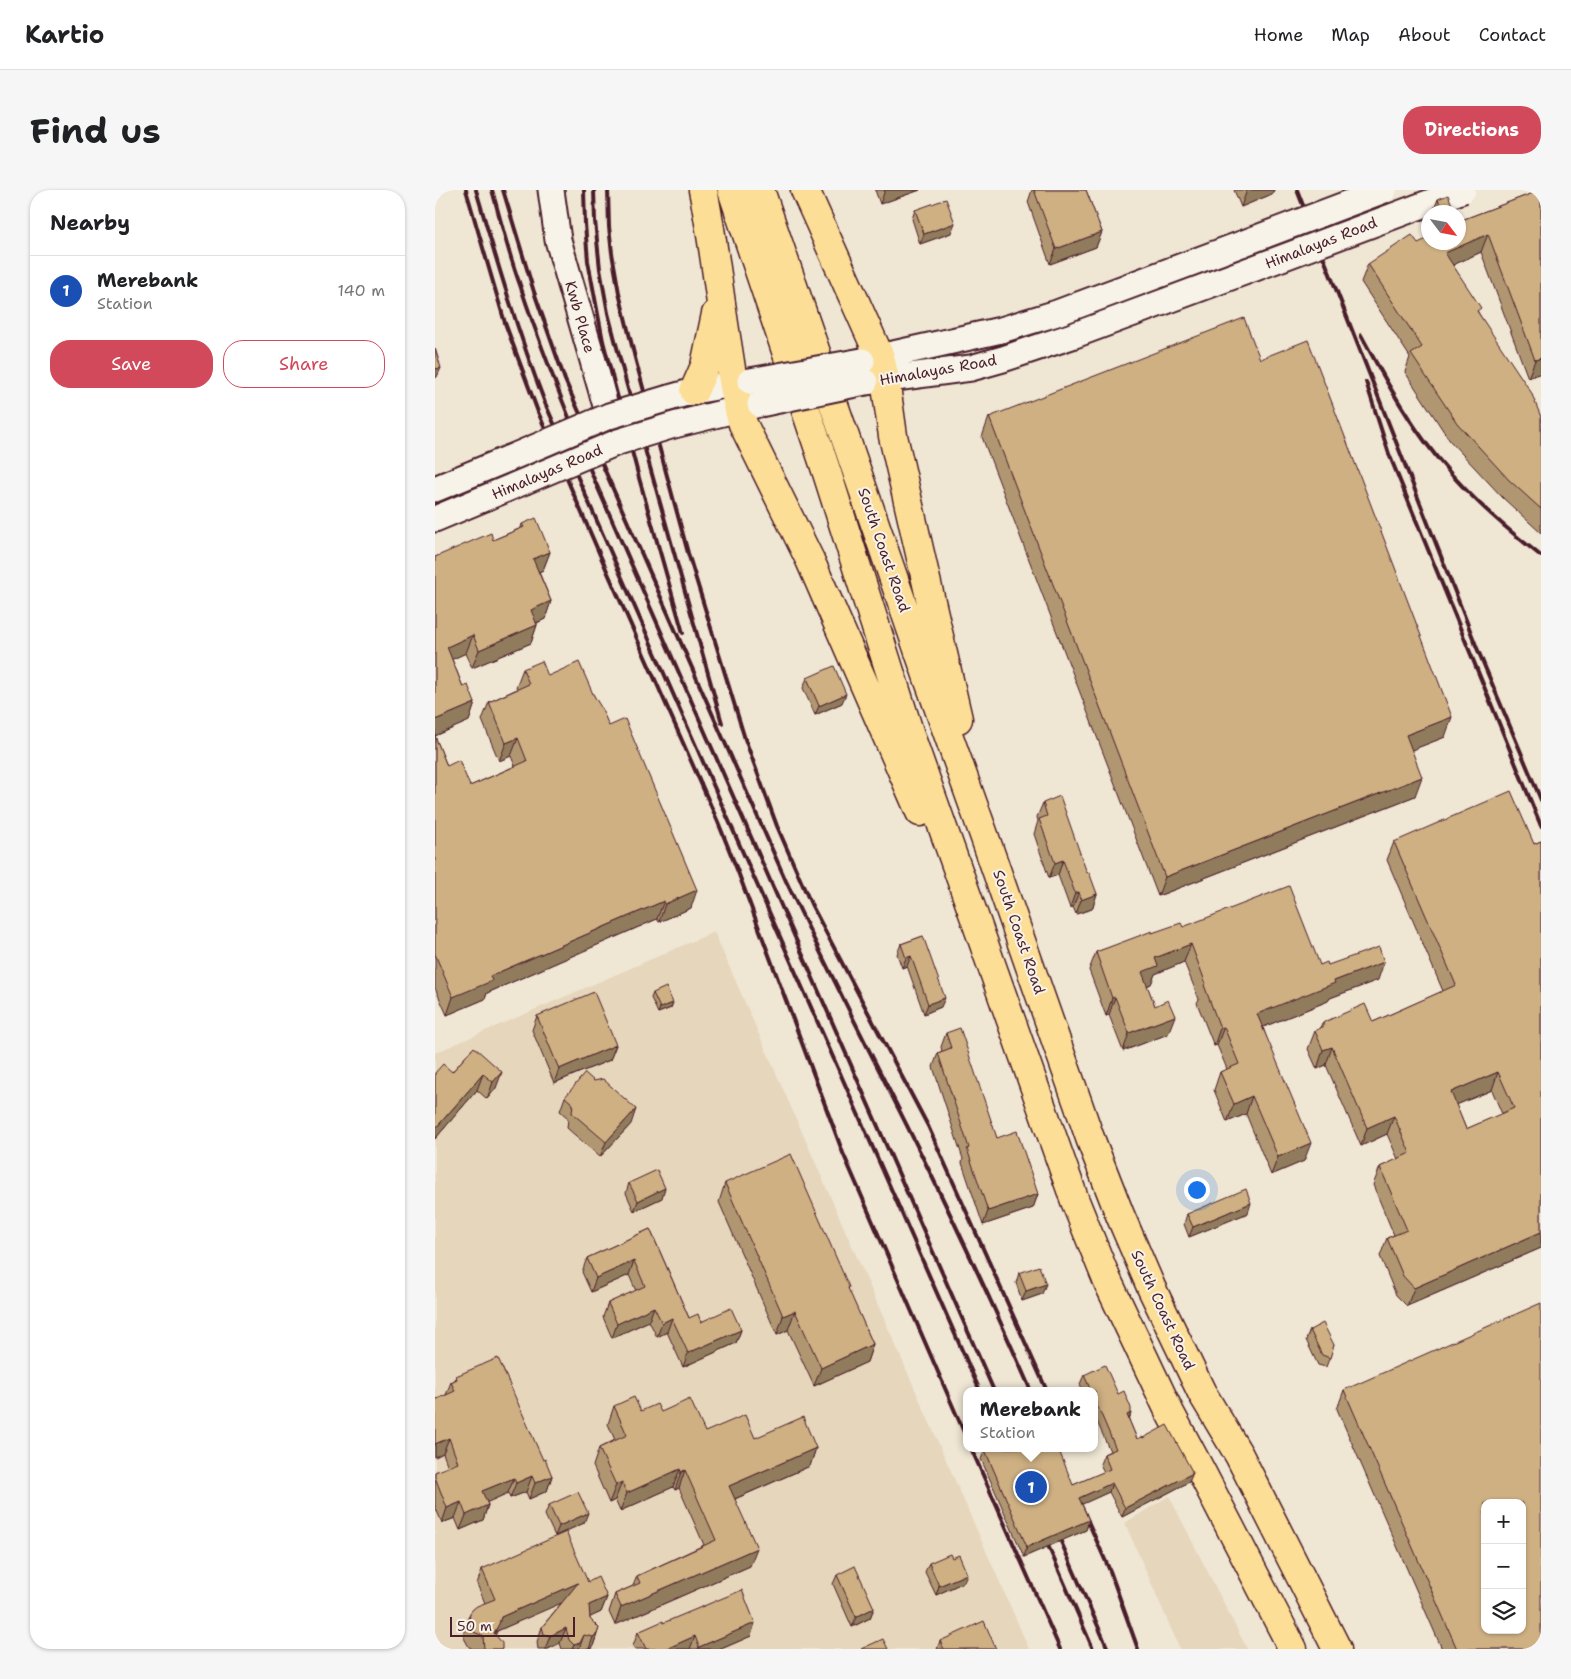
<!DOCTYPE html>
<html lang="en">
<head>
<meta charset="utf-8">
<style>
  body { margin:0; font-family:"Shantell Sans",sans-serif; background:#f6f6f6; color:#202124 }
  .controls { position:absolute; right:15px; bottom:15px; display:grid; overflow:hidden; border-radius:10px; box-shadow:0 1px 4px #0004 }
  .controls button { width:45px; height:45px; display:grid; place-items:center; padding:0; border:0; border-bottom:1px solid #e0e0e0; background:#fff; color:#202124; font:25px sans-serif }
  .compass { position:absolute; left:986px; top:15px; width:45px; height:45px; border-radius:50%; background:#fff; box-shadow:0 1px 4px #0004; rotate:122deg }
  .scale { position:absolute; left:15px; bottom:12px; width:125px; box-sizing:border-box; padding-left:5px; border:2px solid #4a1f2b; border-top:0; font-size:14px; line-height:18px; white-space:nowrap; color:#4a1f2b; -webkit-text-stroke:4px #f7f3e8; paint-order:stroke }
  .you { position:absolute; left:761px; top:999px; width:18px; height:18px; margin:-12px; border:4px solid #fff; border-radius:50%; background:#1a73e8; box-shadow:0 0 0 8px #1a73e833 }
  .badge { display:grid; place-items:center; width:32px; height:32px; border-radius:50%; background:#d1495b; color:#fff; font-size:16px; font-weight:700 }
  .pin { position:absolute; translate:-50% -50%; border:2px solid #fff; box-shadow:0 1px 5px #0006 }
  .popup { position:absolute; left:528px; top:1197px; width:135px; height:65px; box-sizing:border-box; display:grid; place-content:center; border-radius:10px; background:#fff; filter:drop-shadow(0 1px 4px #0005); font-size:16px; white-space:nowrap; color:#757577 }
  .popup b { font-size:19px; color:#202124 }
  .popup::after { content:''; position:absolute; left:50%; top:100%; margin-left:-10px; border:10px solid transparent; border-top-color:#fff }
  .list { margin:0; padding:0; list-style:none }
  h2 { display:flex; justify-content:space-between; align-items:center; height:65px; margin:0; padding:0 20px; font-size:21px }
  h2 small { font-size:16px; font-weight:400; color:#757577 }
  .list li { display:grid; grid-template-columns:32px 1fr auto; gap:15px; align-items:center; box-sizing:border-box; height:70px; padding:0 20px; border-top:1px solid #e0e0e0 }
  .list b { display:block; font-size:19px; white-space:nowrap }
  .list p { margin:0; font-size:16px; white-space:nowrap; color:#757577 }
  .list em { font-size:16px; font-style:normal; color:#757577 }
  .actions { display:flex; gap:10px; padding:15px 20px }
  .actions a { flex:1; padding:11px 0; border:1px solid #d1495b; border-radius:20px; text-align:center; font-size:18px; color:#d1495b }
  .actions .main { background:#d1495b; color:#fff }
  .icon { flex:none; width:28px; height:28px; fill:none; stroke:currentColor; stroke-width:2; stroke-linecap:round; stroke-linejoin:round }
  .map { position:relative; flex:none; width:1106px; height:1459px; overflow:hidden; border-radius:20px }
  header { display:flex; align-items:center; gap:30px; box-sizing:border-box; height:70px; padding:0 25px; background:#fff; border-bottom:1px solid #e0e0e0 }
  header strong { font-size:24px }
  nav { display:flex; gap:28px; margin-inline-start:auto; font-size:18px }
  .intro { display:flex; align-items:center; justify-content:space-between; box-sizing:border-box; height:120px; padding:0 30px }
  h1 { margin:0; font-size:35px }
  .button { padding:12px 22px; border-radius:20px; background:#d1495b; color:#fff; font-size:18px; font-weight:700 }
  main { display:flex; gap:30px; padding:0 30px }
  aside { flex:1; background:#fff; border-radius:20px; box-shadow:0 1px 4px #0004 }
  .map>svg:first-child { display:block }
  .built { fill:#e5d6bc }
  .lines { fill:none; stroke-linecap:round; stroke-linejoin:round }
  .minor-casing { stroke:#4a1f2b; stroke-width:29 }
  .major-casing { stroke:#4a1f2b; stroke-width:31 }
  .minor { stroke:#f7f3e8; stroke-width:25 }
  .major { stroke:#fcde96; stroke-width:28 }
  .rail { stroke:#4a1f2b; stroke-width:4 }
  .minor-bridge-casing { stroke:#4a1f2b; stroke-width:29; stroke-linecap:butt }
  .minor-bridge { stroke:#f7f3e8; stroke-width:25 }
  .wall { fill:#b19771; stroke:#4a1f2b; fill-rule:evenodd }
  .shaded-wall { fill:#907b5c; stroke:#4a1f2b }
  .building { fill:#ceb083; stroke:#4a1f2b; fill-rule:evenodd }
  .labels { text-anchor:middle; stroke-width:4; stroke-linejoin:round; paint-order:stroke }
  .street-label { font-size:15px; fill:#4a1f2b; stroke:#f7f3e8 }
</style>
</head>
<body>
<header>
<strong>Kartio</strong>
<nav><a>Home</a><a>Map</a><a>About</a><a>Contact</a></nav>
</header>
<div class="intro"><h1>Find us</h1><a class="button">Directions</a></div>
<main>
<aside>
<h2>Nearby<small></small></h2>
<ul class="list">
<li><span class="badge" style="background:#1a4fb4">1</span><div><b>Merebank</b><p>Station</p></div><em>140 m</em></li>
</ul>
<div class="actions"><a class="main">Save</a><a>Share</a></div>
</aside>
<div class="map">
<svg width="1106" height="1459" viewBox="0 0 1106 1459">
  <rect width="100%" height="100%" fill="#efe6d4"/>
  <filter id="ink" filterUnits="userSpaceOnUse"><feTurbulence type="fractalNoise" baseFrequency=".02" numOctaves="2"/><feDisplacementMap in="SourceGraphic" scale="10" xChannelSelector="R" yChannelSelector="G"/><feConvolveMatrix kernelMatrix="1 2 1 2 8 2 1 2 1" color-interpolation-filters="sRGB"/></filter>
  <g filter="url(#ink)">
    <path class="built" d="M279,742L594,1459H6L0,1444V863Z
      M734,1306L812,1459H745L690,1333Z"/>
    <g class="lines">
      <g class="minor-casing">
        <path id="minor" d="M116,0L123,50L174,226L183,252
          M427,171L566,140L622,123L809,53
          M430,192L536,178L568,169L637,146L820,78
          M234,208L259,201L315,191
          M239,235L324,214
          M0,299L75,268
          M0,329L88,292"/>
      </g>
      <g class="major-casing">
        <path id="major" d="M268,0C279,53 284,106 293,159C297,185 300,210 308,234L375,370L485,622
          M297,0L392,283L476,548L640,1011L672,1090L735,1223L767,1283L858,1459
          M325,0L494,491L549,645L655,948L685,1025L716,1097L767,1203L804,1265L902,1459
          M370,0L445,167L450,189L458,246L523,529
          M259,201L270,176L281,124"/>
      </g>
      <use href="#minor" class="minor"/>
      <use href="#major" class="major"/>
      <path class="rail" d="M31,0L70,133L103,222L165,365L283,632L303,682L408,963L532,1249
        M41,0C62,72 83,143 110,213L545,1201
        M57,0C66,31 73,62 84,92C106,159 132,224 159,289L559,1201
        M68,0L99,102L130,190L351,691C395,785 443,877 489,970C526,1046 562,1123 596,1201
        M149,0L150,34L153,71L168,151L204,288L248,443
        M159,0L160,31L165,79L173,123L191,192L287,533
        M173,0L174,37L177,63L184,103L200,168L253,363L310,549L342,636L376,714L493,936L612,1201
        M862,0L1042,458L1106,610
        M926,145C946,182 966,219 991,253C1023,297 1064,333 1106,366
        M931,192L954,264L1106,636
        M536,1258L625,1459
        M648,1320L675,1381L703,1459
        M620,1338L673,1459
        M608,1344L658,1459"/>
      <g class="minor-bridge-casing">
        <path id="minor-bridge" d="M809,53L949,0
          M820,78L1028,0
          M315,191L427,171
          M325,214L430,192
          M75,268L174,226L234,208
          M88,292L183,252L239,235"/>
      </g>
      <use href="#minor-bridge" class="minor-bridge"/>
    </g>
    <path class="wall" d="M440,0H485L445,14Z
      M597,0H651L667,42L661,57L615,74L593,12Z
      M799,0H839L837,4L806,17Z
      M1106,0V183L1093,188L1046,62L1018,75L1044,124L1106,227V343L1068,308L1015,251L970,182L975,167L926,92L933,74L1024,52V31Z
      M1003,9L1020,22H998Z
      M480,20L516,43L485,54L477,29Z
      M825,169L1010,547L976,560L980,606L723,706L547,247L554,227Z
      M87,334L115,362L108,380L104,382L116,411L110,429L102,433V435L96,453L37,478L31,463L17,469L28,497L40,513L34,531L0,546V367L58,350L86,338Z
      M88,479L113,486L158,504L174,536L256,718L224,732L222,729L52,803L50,809L12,825L0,798V546L12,576L35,596L80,576L76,566L64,571L47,530L54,512L82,499L81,497Z
      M372,488L407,513L380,525L368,498Z
      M608,613L652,683L662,704L657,719L641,724L638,717L635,718L623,685L614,688L599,644L603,631L602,627Z
      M1106,651V1058L972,1116L961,1105L945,1066L952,1048L959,1045L938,995L945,977L963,969L952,944L926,956L891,875L882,879L873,859L880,841L885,838L887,833L938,832L1008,801L952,670L959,652L1099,654ZM1057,900L1067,924L1031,939L1021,915Z
      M748,737L885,775H893L943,790L895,808L893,811L828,837L869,971L836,985L811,924L792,932L779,900L785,882L792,879L782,855L779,856L762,813L764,809L749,772L720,784L716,794L712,796L720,816L733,844L688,861L674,825L671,826L654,780L661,762L717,743Z
      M488,746L506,817L489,824L472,776L467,778L462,764L466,754Z
      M218,803L236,818L223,823L216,808Z
      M102,826L181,855L175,870L119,893L97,840Z
      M511,843L562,948L603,1004L598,1018L548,1035L527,973L528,969L498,877L503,863L507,861L506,857Z
      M39,857L61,898L52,909L42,900L0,949V883L17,882Z
      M130,907L196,934L165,967L132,938L133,928L125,921Z
      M194,993L227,1008L199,1021L191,1003Z
      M290,993L414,1097L413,1100L438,1154L432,1172L379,1196L353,1140L342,1145L284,1012Z
      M813,1023L754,1047L749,1034L752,1024Z
      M215,1039L254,1128L306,1140L301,1153L248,1177L232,1142L222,1147L214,1131L177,1148L168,1127L173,1113L201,1101L194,1085L156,1102L147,1082L152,1068Z
      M584,1083L607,1104L587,1111L581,1093Z
      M875,1140L899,1155L891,1177L883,1175L871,1150Z
      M649,1185L683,1204L696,1223L694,1230L702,1249L708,1248L754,1292L687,1327L674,1302L647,1314L654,1330L651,1340L589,1367L546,1269L550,1260L638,1295L669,1282L665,1274L669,1264L675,1261L660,1227V1201H648L645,1194Z
      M21,1186L108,1270L117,1286L112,1301L94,1309L91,1302L75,1308L73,1303L52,1312L53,1315L48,1330L25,1340L20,1328L7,1333L0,1316V1282L13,1277L8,1263L0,1267V1210L11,1205L16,1192L20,1190Z
      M909,1200L1106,1459H1007L902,1219Z
      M179,1216L206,1221L226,1222L270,1242L320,1248L381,1258L375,1276L300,1309L315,1376L180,1435L174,1422L180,1404L198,1396L202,1386L269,1355L244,1298L240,1300L238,1297L185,1321L180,1310L174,1313L158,1276L164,1258L180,1250L173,1234Z
      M114,1315L149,1333L120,1346L110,1325Z
      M494,1373L529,1392L501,1405L490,1382Z
      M47,1379L153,1392L172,1407L166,1422L155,1427V1429L164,1438L157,1459H127L125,1453L113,1459H103L102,1452L107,1437L127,1412L62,1441L60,1445L67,1459H38L34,1457L29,1448V1438L35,1423L50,1413L42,1394Z
      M402,1385L439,1418L435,1428L417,1437L398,1394Z
      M228,1433L316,1446L286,1459H200L198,1456L203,1442Z
      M505,1451L561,1459H502Z"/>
    <path class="shaded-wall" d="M450,0H485L445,14Z
      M812,0H839L837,4L806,17Z
      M520,33L516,43L485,54L489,44Z
      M667,42L661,57L615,74L621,59Z
      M1053,44L1046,62L1003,82L1010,63Z
      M1106,168V183L1093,188L1100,170Z
      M6,178L2,187L0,188V179Z
      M115,362L108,380L92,387L98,369Z
      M116,411L110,429L89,438L96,420Z
      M102,435L96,453L37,478L44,460Z
      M38,445L31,463L5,475L12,457Z
      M411,504L407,513L380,525L384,516Z
      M40,513L34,531L0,546V530Z
      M1017,527L1010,547L964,565L971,545Z
      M83,548L76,566L64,571L71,553Z
      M987,587L980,606L723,706L730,687Z
      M628,670L623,685L614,688L620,673Z
      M262,700L256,718L224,732L230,714Z
      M644,702L638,717L635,718L640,703Z
      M662,704L657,719L641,724L646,710Z
      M229,711L222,729L52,803L50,809L12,825L18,807L55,786Z
      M756,754L749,772L720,784L716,794L700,800L707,782L720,768Z
      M476,766L472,776L467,778L471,768Z
      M949,772L943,790L895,808L893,811L816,842L822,824L899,791Z
      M680,807L674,825L671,826L677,808Z
      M510,808L506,817L489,824L493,814Z
      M238,813L236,818L223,823L225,818Z
      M740,826L733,844L688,861L694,843Z
      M789,837L782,855L779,856L785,838Z
      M181,855L175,870L119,893L124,879Z
      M897,857L891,875L882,879L888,860Z
      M67,882L61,898L52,909L58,892Z
      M1063,882L1057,900L1009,920L1016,902Z
      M48,884L42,900L0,949V939Z
      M817,906L811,924L792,932L799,914Z
      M201,919L196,934L165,967L171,952Z
      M959,926L952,944L926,956L932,938Z
      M876,953L869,971L836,985L843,967Z
      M230,998L227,1008L199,1021L203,1011Z
      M603,1004L598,1018L548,1035L553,1021Z
      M816,1013L813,1023L754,1047L758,1037Z
      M1106,1042V1058L972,1116L979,1098Z
      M199,1071L194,1085L156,1102L161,1088Z
      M611,1094L607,1104L587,1111L591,1101Z
      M219,1117L214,1131L177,1148L182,1134Z
      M360,1121L353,1140L342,1145L348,1126Z
      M237,1128L232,1142L222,1147L227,1133Z
      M306,1140L301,1153L248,1177L253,1163Z
      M438,1154L432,1172L379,1196L386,1178Z
      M696,1223L693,1233L692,1225Z
      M14,1248L8,1263L0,1267V1254Z
      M381,1258L375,1276L288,1314L294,1296Z
      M245,1279L238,1297L185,1321L192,1303Z
      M250,1280L244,1298L240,1300L246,1282Z
      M758,1283L754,1292L687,1327L690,1318Z
      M97,1286L91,1302L75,1308L81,1293Z
      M117,1286L112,1301L94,1309L100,1293Z
      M79,1288L73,1303L42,1317L47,1301Z
      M187,1292L180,1310L174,1313L181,1295Z
      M677,1293L674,1302L641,1317L644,1308Z
      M26,1312L20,1328L7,1333L12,1318Z
      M53,1315L48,1330L25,1340L31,1325Z
      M153,1323L149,1333L120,1346L124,1336Z
      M654,1330L651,1340L589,1367L592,1357Z
      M322,1358L315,1376L180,1435L186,1417Z
      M532,1384L529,1392L501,1405L504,1396Z
      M143,1393L138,1408L62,1441L59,1449L54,1458L66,1427Z
      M172,1407L166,1422L149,1430L154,1415Z
      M439,1418L435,1428L417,1437L421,1427Z
      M320,1433L316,1446L286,1459H263L264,1457Z
      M131,1438L125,1453L113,1459H110L115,1446Z
      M162,1444L157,1459H154L158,1447Z
      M149,1445L144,1459H137L139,1455Z
      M260,1446L255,1459H231Z"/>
    <path class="building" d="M599,0H651L667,42L621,59Z
      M1106,0V168L1100,170L1053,44L1010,63L1046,118L1042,121L1096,202L1106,227V319L1074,290L1022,233L976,164L987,157L933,74L977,45L983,53L994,48V52H1024V29V31Z
      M1013,5L1020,22H1008L1003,9Z
      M511,9L520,33L489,44L480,20Z
      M809,128L825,169L873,150L1017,527L971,545L987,587L730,687L554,227Z
      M0,158L6,178L0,179Z
      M101,328L115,362L98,369L116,411L96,420L102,435L44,460L38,445L12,457L28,497L33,495L40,513L0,530V367L56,343L58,350L89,337L87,334Z
      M107,471L113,486L144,472L158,504L167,519L174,536L190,529L262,700L230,714L229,711L55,786L57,791L18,807L0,764V546L12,576L24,570L35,596L92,571L83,548L71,553L54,512L94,494L88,479Z
      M399,476L411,504L384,516L372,488Z
      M1076,601L1099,654L1106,651V1042L979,1098L968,1086L952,1048L972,1040L945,977L975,963L959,926L932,938L897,857L888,860L880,841L889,836L887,833L930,814L938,832L1021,795L959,652ZM1063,882L1079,918L1031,939L1016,902Z
      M625,606L652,683L654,682L662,704L646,710L644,702L640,703L628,670L620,673L604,629L612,626L608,613Z
      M854,696L885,775L892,772L893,775L944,757L949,772L899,791L900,793L822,824L876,953L843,967L817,906L799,914L785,882L804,874L789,837L785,838L769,795L771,794L756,754L720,768L723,776L707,782L720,816L733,810L740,826L694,843L680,807L677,808L661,762L717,741V743L746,733L748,737Z
      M488,746L510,808L493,814L476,766L471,768L466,754Z
      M231,797L238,813L225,818L218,803Z
      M159,802L181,855L124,879L102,826Z
      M525,838L562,948L582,941L603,1004L553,1021L532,959L534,958L503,863L516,858L511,843Z
      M39,857L67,882L58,892L48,884L0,939V883L8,874L17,882Z
      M150,883L159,891L168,889L201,919L171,952L137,923L138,914L130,907Z
      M356,964L414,1097L413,1098L438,1154L386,1178L360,1121L348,1126L290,993Z
      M222,980L230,998L203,1011L194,993Z
      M811,999L816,1013L758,1037L752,1024Z
      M215,1039L254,1128L263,1124L266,1132L296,1118L306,1140L253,1163L237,1128L227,1133L219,1117L182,1134L173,1113L210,1096L199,1071L161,1088L152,1068Z
      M604,1076L611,1094L591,1101L584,1083Z
      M1106,1113V1459H1022L909,1200ZM1050,1313H1087V1440H1050Z
      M888,1133L899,1155L895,1168L887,1165L875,1140Z
      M63,1168L108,1270L110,1269L117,1286L100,1293L97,1286L81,1293L79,1288L47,1301L53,1315L31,1325L26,1312L12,1318L0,1287V1282L23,1273L14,1248L0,1254V1210L20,1201L16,1192L22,1189L21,1186Z
      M670,1175L683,1204L689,1201L696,1218V1223L692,1225L702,1249L707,1247L708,1248L732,1235L758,1283L690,1318L677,1293L644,1308L654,1330L592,1357L550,1260L553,1258H623L638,1295L675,1279L669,1264L681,1259L660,1210V1201H656L649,1185Z
      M199,1207L206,1221L222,1214L226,1222L255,1209L270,1242L310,1225L320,1248L368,1227L381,1258L294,1296L322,1358L186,1417L180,1404L205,1393L202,1386L281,1350L250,1280L246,1282L245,1279L192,1303L187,1292L181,1295L164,1258L192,1245L179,1216Z
      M143,1302L153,1323L124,1336L114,1315Z
      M131,1342L153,1392L163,1387L172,1407L154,1415L155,1429L164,1438L162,1444L158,1447L149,1445L145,1453L139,1455L134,1450L131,1438L115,1446L109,1444L107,1437L143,1393L66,1427L64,1434L59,1443L67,1453V1459H49L48,1446L39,1442L34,1433L35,1423L38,1419L42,1416L60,1409L47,1379Z
      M515,1364L517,1368L524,1365L532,1384L504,1396L494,1373Z
      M420,1376L439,1418L421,1427L402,1385Z
      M307,1400L320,1433L264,1457L260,1446L231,1459H211L203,1442L228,1431V1433Z
      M549,1431L561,1459H509L505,1451Z
      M448,1449L453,1459H426Z"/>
  </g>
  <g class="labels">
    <g class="street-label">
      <text transform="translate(886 53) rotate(-21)" y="5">Himalayas Road</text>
      <text transform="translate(145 127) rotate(74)" y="5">Kwb Place</text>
      <text transform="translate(503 180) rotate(-10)" y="5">Himalayas Road</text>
      <text transform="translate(112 282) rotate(-23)" y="5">Himalayas Road</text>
      <text transform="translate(449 360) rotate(71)" y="5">South Coast Road</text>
      <text transform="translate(584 742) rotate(71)" y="5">South Coast Road</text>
      <text transform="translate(728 1120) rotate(65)" y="5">South Coast Road</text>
    </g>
  </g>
</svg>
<div class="controls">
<button>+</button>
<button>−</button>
<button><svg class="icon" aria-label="layers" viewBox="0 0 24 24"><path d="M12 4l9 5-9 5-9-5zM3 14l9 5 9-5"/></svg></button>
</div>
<svg class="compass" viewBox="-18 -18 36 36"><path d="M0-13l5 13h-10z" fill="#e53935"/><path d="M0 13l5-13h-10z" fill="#757577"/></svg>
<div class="scale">50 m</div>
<div class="you"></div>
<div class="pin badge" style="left:596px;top:1297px;background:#1a4fb4">1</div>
<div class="popup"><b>Merebank</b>Station</div>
</div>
</main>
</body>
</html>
